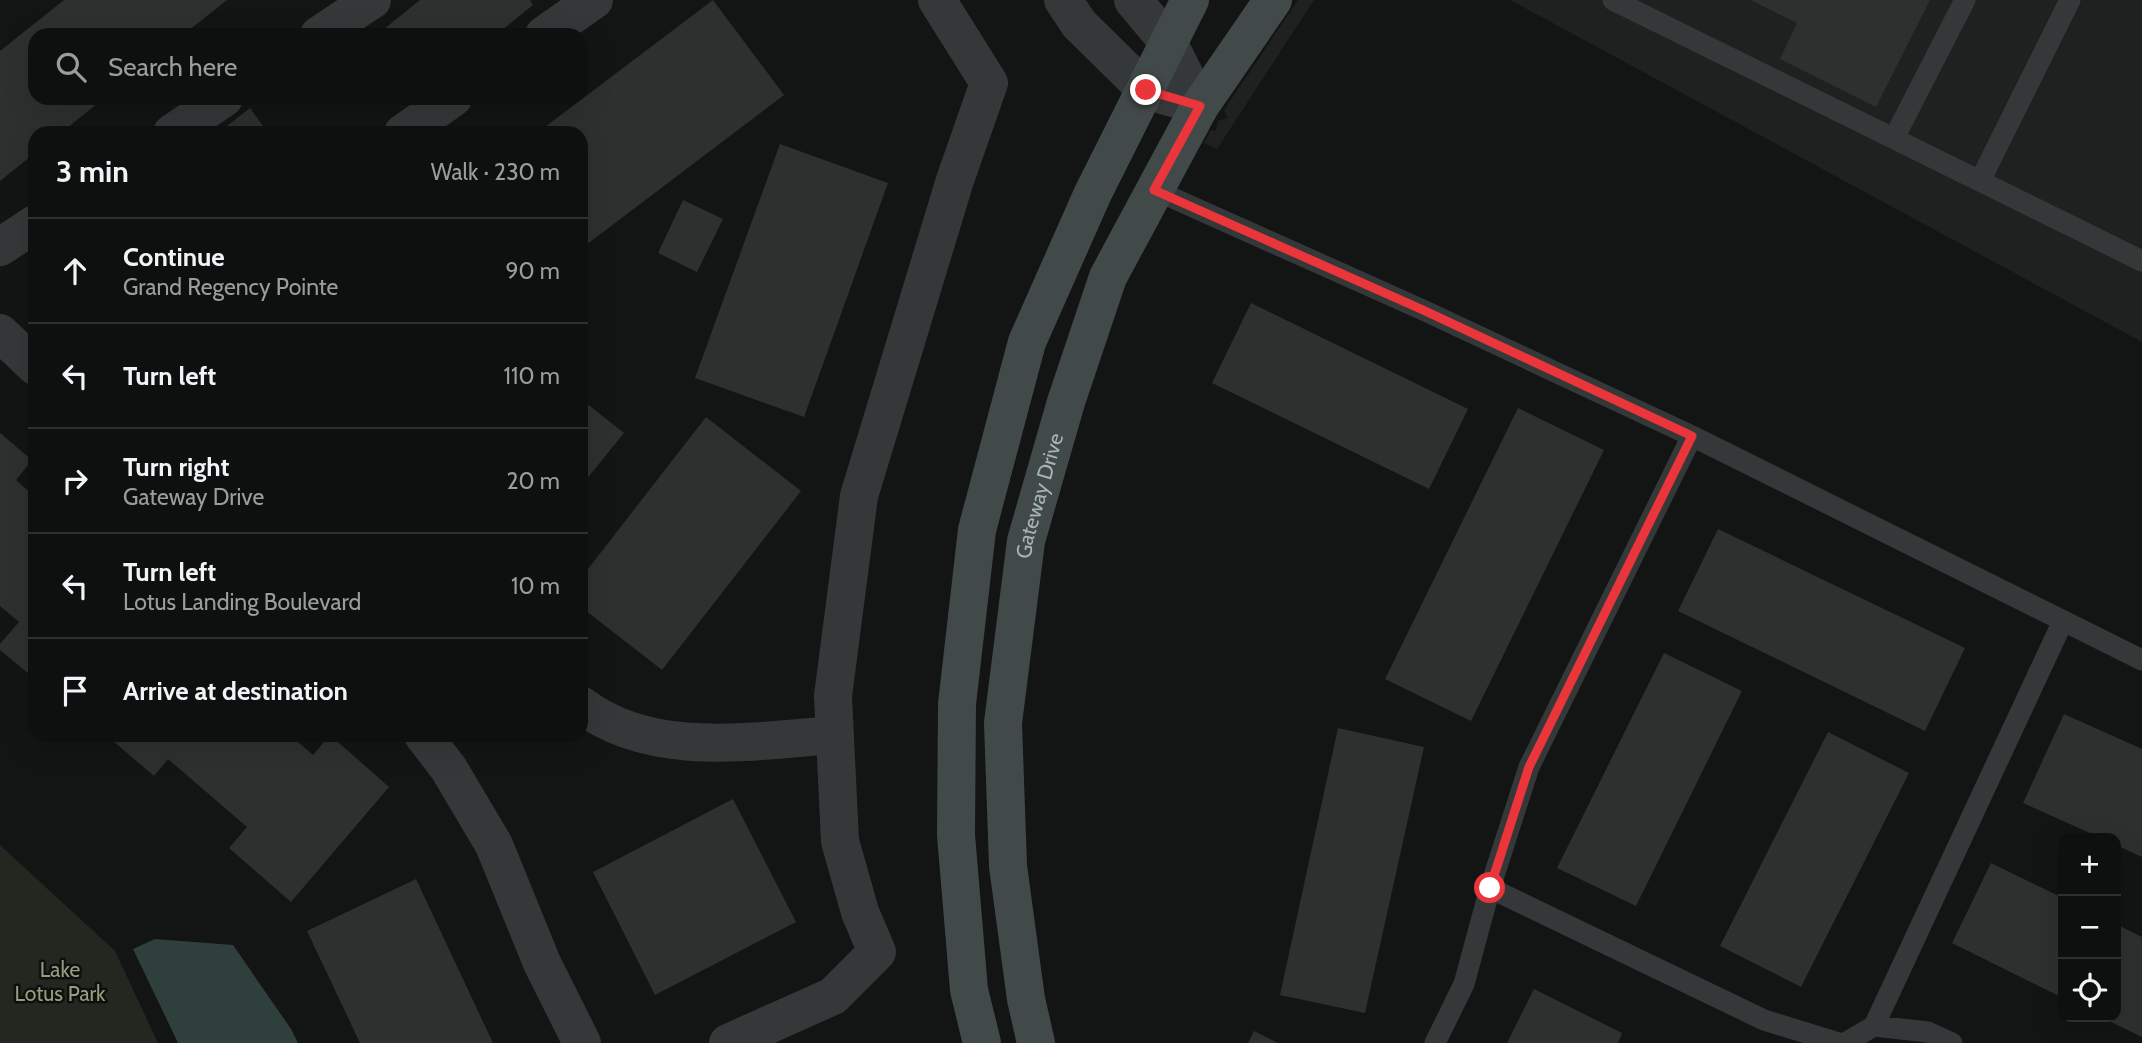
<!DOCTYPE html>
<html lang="en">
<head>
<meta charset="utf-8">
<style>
  body { margin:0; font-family:Cabin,sans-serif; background:#171818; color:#f1f3f6 }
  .controls { position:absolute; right:21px; bottom:21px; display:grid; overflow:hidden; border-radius:14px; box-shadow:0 7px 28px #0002 }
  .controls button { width:63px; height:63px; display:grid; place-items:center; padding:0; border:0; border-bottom:2px solid #2e2f2f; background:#0e0f0f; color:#f1f3f6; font:35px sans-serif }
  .stop { position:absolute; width:21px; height:21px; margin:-16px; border:5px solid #ea353a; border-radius:50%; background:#fff }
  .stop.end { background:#ea353a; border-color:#fff; box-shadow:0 2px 7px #0008 }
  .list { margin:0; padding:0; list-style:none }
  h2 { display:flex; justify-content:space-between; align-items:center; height:91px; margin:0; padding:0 28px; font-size:30px }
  h2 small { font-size:23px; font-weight:400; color:#9b9c9e }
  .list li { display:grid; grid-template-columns:46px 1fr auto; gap:21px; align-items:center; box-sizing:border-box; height:105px; padding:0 28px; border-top:2px solid #2e2f2f }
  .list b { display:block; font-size:26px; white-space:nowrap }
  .list p { margin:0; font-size:23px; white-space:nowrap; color:#9b9c9e }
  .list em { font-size:23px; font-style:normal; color:#9b9c9e }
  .icon { flex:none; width:38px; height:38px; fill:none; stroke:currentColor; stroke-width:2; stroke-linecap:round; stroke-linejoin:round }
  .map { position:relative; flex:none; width:2142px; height:1043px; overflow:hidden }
  .search { position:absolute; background:#0e0f0f; box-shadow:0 7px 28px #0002; left:28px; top:28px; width:560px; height:77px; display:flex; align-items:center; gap:18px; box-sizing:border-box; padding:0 24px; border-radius:21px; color:#9b9c9e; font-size:26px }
  .panel { position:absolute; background:#0e0f0f; box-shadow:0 7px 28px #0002; left:28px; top:126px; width:560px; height:616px; border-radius:21px }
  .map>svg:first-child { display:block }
  .built { fill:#1f2121 }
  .green { fill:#23271f }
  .water { fill:#2f3f3b }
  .building { fill:#2e3030 }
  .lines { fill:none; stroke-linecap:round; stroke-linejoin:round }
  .lane { stroke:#343839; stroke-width:21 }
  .street { stroke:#343839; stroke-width:38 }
  .secondary { stroke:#424949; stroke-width:38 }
  .route { stroke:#ea353a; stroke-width:9 }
  .labels { text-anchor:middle; stroke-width:5; stroke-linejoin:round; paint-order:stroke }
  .street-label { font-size:21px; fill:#a5b4b4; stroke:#0e0f0f }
  .park-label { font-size:21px; fill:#929f7d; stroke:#0e0f0f }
</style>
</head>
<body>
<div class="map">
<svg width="2142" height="1043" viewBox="0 0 2142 1043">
  <rect width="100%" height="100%" fill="#131414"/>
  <path class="built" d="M1298,0H1314L1217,149L1204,143L1211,130L1216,131L1218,121L1228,118L1224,110Z
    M1510,0H2142V342Z"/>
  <path class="green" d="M0,845L115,951L158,1043H0Z"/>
  <path class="water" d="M155,939L233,945L291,1029L298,1043H178L133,949Z"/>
  <path class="building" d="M64,0H227L183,35H35V98H104L61,133H35V153L0,181V51Z
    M420,0H530L533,5L496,35H389L384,29Z
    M713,0L784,95L582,248L581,133H537Z
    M1751,0H1930L1876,107L1780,59L1797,23Z
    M250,108L268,133H218Z
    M780,144L888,183L804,417L695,378Z
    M683,200L723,219L697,272L658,253Z
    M1251,303L1468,409L1429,489L1212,383Z
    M581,399L624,433L581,486Z
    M1518,408L1604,450L1471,721L1385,679Z
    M706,417L801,491L662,670L581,607V578Z
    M0,433L32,460L16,480L35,497V679L0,650V644L19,622L0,606Z
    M1718,529L1965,648L1925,731L1678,611Z
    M1664,653L1742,691L1636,906L1557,868Z
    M2064,714L2142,749V857L2116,845V838H2101L2023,803Z
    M1338,728L1424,747L1365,1013L1280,995Z
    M1828,732L1909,773L1801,987L1720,946Z
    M106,735H290L313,755L330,735L389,787L291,902L229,848L247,827L168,759L154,776Z
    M733,799L796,922L655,995L593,872Z
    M1991,863L2063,898V998L1952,943Z
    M416,879L493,1043H360L307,931Z
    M2116,924L2142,937V1037L2101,1017H2116Z
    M1534,989L1622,1033L1618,1043H1507Z
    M1254,1031L1278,1043H1248Z"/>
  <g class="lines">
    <path class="lane" d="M1613,0L2142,261
      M1894,138L1965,0
      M1980,181L2070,0
      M1155,190L1423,310L1692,436L2142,660
      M1490,888L1764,1020L1839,1043
      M1874,1026L2063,621
      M1435,1043L1464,984L1490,888L1529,767L1692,436
      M1845,1043L1874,1026L1928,1032L1952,1043"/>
    <path class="street" d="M1063,0L1079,24L1146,90L1200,106
      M1133,0L1168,42L1200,106
      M319,35L372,0
      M544,35L594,0
      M172,133L224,98
      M403,133L453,98
      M0,247L35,224
      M0,333L35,366
      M581,705C652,759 752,741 835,735
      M423,735L449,769L494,845L542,963L582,1043
      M728,1043L833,996L877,952L860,912L840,841L833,696L859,496L955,180L989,83L937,0"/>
    <g class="secondary">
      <path d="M982,1043L969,990L956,835L957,704L977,530L1027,342L1093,193L1190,0"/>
      <path id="s1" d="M1036,1043L1026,999L1008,866L1003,723L1026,541L1066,402L1108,277L1200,106L1273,0"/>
    </g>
  </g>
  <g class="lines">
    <path class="route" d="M1146,90L1200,106L1154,190L1423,310L1692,436L1529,767L1490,888"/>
  </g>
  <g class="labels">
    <g class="street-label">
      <text dy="7" stroke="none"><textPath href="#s1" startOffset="553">Gateway Drive</textPath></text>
    </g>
    <g class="park-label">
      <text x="60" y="977">Lake<tspan x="60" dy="24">Lotus Park</tspan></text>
    </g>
  </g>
</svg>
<div class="controls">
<button>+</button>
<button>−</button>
<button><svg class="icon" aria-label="locate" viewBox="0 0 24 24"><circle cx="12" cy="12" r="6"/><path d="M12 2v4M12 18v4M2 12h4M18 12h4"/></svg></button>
</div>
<div class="stop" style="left:1490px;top:888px"></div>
<div class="stop end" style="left:1146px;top:90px"></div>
<div class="search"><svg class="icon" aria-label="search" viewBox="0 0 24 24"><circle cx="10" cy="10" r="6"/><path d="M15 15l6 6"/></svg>Search here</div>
<section class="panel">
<h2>3 min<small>Walk · 230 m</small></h2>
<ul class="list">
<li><svg class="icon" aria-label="ahead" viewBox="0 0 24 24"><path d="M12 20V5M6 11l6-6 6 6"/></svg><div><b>Continue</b><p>Grand Regency Pointe</p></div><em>90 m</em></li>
<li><svg class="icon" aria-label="left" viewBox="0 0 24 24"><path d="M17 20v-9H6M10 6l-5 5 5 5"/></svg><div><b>Turn left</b></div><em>110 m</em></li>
<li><svg class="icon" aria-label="right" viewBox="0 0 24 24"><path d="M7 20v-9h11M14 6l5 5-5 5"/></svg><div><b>Turn right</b><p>Gateway Drive</p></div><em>20 m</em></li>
<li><svg class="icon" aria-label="left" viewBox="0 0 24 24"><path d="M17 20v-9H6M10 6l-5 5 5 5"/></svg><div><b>Turn left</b><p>Lotus Landing Boulevard</p></div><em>10 m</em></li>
<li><svg class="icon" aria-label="arrive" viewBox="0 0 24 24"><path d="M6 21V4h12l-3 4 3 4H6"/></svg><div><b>Arrive at destination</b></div></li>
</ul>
</section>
</div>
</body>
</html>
